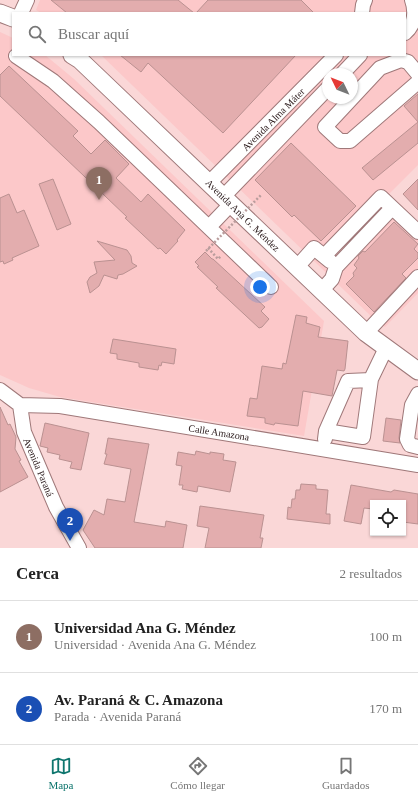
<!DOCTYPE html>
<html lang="es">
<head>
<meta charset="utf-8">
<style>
  body { margin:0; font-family:Georgia,serif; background:#f6f6f6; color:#222 }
  .controls { position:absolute; right:12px; bottom:12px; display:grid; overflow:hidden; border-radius:0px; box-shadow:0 1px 3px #0004 }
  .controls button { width:36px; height:36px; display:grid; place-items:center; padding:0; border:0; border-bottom:1px solid #e0e0e0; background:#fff; color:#222; font:20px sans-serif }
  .compass { position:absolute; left:322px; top:68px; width:36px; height:36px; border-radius:50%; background:#fff; box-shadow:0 1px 3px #0004; rotate:313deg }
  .you { position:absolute; left:260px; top:287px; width:14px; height:14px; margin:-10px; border:3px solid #fff; border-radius:50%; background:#1a73e8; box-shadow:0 0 0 6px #1a73e833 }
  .badge { display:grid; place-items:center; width:26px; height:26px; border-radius:50%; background:#0f766e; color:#fff; font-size:13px; font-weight:700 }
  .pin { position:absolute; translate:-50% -33px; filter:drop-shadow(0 1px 2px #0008) }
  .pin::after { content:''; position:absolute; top:21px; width:14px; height:12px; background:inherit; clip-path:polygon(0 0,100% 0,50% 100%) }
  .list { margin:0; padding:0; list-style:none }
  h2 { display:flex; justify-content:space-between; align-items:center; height:52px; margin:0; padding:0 16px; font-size:17px }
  h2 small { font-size:13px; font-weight:400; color:#767676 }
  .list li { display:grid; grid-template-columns:26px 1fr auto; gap:12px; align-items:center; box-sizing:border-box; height:72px; padding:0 16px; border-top:1px solid #e0e0e0 }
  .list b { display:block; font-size:15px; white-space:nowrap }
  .list p { margin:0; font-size:13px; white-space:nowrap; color:#767676 }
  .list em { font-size:13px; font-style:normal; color:#767676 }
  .icon { flex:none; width:22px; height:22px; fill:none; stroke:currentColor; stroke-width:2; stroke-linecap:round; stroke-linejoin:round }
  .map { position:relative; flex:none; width:418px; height:548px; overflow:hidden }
  .search { position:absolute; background:#fff; box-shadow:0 1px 3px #0004; left:12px; right:12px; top:12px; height:44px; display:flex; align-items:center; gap:10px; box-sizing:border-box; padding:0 14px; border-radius:0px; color:#767676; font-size:15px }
  .sheet { height:196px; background:#fff }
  nav { display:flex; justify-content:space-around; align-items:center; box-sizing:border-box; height:56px; border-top:1px solid #e0e0e0; background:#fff; font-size:11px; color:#767676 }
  nav a { display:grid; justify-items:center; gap:2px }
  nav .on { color:#0f766e }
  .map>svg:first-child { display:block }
  .built { fill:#fcc8c9; fill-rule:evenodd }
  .building { fill:#e3adae; stroke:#ba9191 }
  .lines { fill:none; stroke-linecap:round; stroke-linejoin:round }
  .minor-casing { stroke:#9f7879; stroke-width:16 }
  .major-casing { stroke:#9f7879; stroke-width:19 }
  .path { stroke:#ba9d9d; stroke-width:2.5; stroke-dasharray:2 2; stroke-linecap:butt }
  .minor { stroke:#fff; stroke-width:14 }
  .major { stroke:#fff; stroke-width:17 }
  .path-bridge { stroke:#ba9d9d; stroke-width:2.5; stroke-dasharray:2 2; stroke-linecap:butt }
  .labels { text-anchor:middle; stroke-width:3; stroke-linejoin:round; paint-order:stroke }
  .street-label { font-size:10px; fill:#271718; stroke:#fff }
</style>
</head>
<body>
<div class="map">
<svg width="418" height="548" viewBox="0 0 418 548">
  <rect width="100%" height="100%" fill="#fad7d7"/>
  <path class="built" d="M40,0H418V165L389,194L418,223V293L385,327L376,321L101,55H405V13H41L36,10ZM328,74H352V98H328Z
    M0,32L13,38V55H45L74,79L324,321L304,436L60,397L29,388L0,375Z"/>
  <path class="building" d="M51,0H178L194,13H67Z
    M208,0H301L314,13H196Z
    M120,55H296L223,133L148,63L141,72Z
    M9,66L78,131L73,136L91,154L105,140L129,164L116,178L141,202L148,194L185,230L177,240L178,241L166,254L160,248L158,249L125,218L127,217L0,96V75Z
    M418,94V143L373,180L362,168L418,122L404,106Z
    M291,143L356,206L321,241L294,215L292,217L255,180Z
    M53,179L71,224L57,230L39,184Z
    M418,179V210L403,194Z
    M9,194L17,213L24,210L39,246L12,258L13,260L4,264L3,261L0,262V198Z
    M394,222L418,244L414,249L418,253V258L402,274L406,278L374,312L346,284L354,276L353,273L357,268L354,265L359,258L358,256L363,251L365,252Z
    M97,241L127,250L131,256L132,263L137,266L123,274L118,275L117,279L104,275L99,286L90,293L87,282L90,277L97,273L94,262L115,260Z
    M205,252L212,259H213L265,307L261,311L269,319L262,327L259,328L216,288L218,287L197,267L199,266L195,262Z
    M296,315L307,317L306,323L320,327L318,337L348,341L345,369L344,371L337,370L332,396L303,391L298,426L275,423L274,425L265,423V418L247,416L250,398L257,399L262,366L282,369L283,363L286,364Z
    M113,339L176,349L174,364L162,362L161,366L159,365L158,370L139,367V363L117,359V354L110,353Z
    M0,407L8,425L10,424L16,437L15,449L21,460L19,461L28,477L0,492Z
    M386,418L401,420L399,438L400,443L383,441Z
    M45,423L89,433L81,470L70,468L72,462L59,459L60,455L47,452L48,448L40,446Z
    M108,438L149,444L134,522L165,527L166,521L187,525L183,548H95L83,530L94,510L104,515L107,499L125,502L131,469L104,464L107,454H105Z
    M196,451L210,454V452L224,454L223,460L236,462L230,492L198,486L197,492L182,489L183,485H179L182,466L176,465L178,452L195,455Z
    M301,484L316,485V489L328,490L326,514H330V524L287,519L288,507L291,508L292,499H295L296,490H300Z
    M351,485L391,492L394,490L418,494V524L403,522V503H373V509L364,508L361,524L344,521Z
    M200,506L264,515L260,538H263L261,548H205L209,528L197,526Z"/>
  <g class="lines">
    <g class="minor-casing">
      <path id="minor" d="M21,13L27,0
        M362,13L363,5L365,0
        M405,33C415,25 416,11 412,0
        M16,56L53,81L99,122L271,287
        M342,74L360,55
        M418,74L408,62L401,60L380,68L325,127L340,141H350L418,82
        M209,183L336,55
        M223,197L328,88
        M209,227L231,204
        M324,256L381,197L418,232
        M297,267L314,248L330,261
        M322,290L332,279L336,267L392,208
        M366,333L418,277
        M0,390L20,405L24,432L56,507L79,548
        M418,394L412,405L407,439L410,445L418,447
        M20,405L60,406L418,465
        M326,431L363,437L371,379L386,348
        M325,439L326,431L348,381L371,380"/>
    </g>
    <g class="major-casing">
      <path id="major" d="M0,13L13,18
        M72,55L80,60L366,333L418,371"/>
    </g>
    <path class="path" d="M208,248L218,259L221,256"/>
    <use href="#minor" class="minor"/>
    <use href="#major" class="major"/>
    <path class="path-bridge" d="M206,251L262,194"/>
  </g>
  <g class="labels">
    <g class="street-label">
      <text transform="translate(273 119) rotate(-45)" y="4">Avenida Alma Máter</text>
      <text transform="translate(243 215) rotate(44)" y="4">Avenida Ana G. Méndez</text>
      <text transform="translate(219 432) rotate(9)" y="4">Calle Amazona</text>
      <text transform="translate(39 467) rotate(67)" y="4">Avenida Paraná</text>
    </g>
  </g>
</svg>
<div class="controls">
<button><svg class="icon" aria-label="locate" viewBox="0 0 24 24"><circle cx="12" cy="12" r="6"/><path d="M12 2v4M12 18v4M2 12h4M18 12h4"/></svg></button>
</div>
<svg class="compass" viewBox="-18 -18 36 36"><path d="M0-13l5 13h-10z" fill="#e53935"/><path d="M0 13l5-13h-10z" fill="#767676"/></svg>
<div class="you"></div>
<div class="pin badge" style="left:99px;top:200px;background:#8d6e63">1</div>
<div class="pin badge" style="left:70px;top:541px;background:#1a4fb4">2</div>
<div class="search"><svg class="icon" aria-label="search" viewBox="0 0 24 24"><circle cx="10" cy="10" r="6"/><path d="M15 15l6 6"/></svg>Buscar aquí</div>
</div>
<section class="sheet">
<h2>Cerca<small>2 resultados</small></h2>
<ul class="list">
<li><span class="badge" style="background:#8d6e63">1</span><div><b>Universidad Ana G. Méndez</b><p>Universidad · Avenida Ana G. Méndez</p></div><em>100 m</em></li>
<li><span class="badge" style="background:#1a4fb4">2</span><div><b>Av. Paraná &amp; C. Amazona</b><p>Parada · Avenida Paraná</p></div><em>170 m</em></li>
</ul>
</section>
<nav>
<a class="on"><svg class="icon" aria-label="map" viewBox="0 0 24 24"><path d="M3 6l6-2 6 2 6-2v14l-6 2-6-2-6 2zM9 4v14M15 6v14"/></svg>Mapa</a>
<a><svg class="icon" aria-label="directions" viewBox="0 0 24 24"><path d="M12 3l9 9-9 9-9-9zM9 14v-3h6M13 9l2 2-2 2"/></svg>Cómo llegar</a>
<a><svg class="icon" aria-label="saved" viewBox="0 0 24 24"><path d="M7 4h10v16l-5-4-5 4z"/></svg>Guardados</a>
</nav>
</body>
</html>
